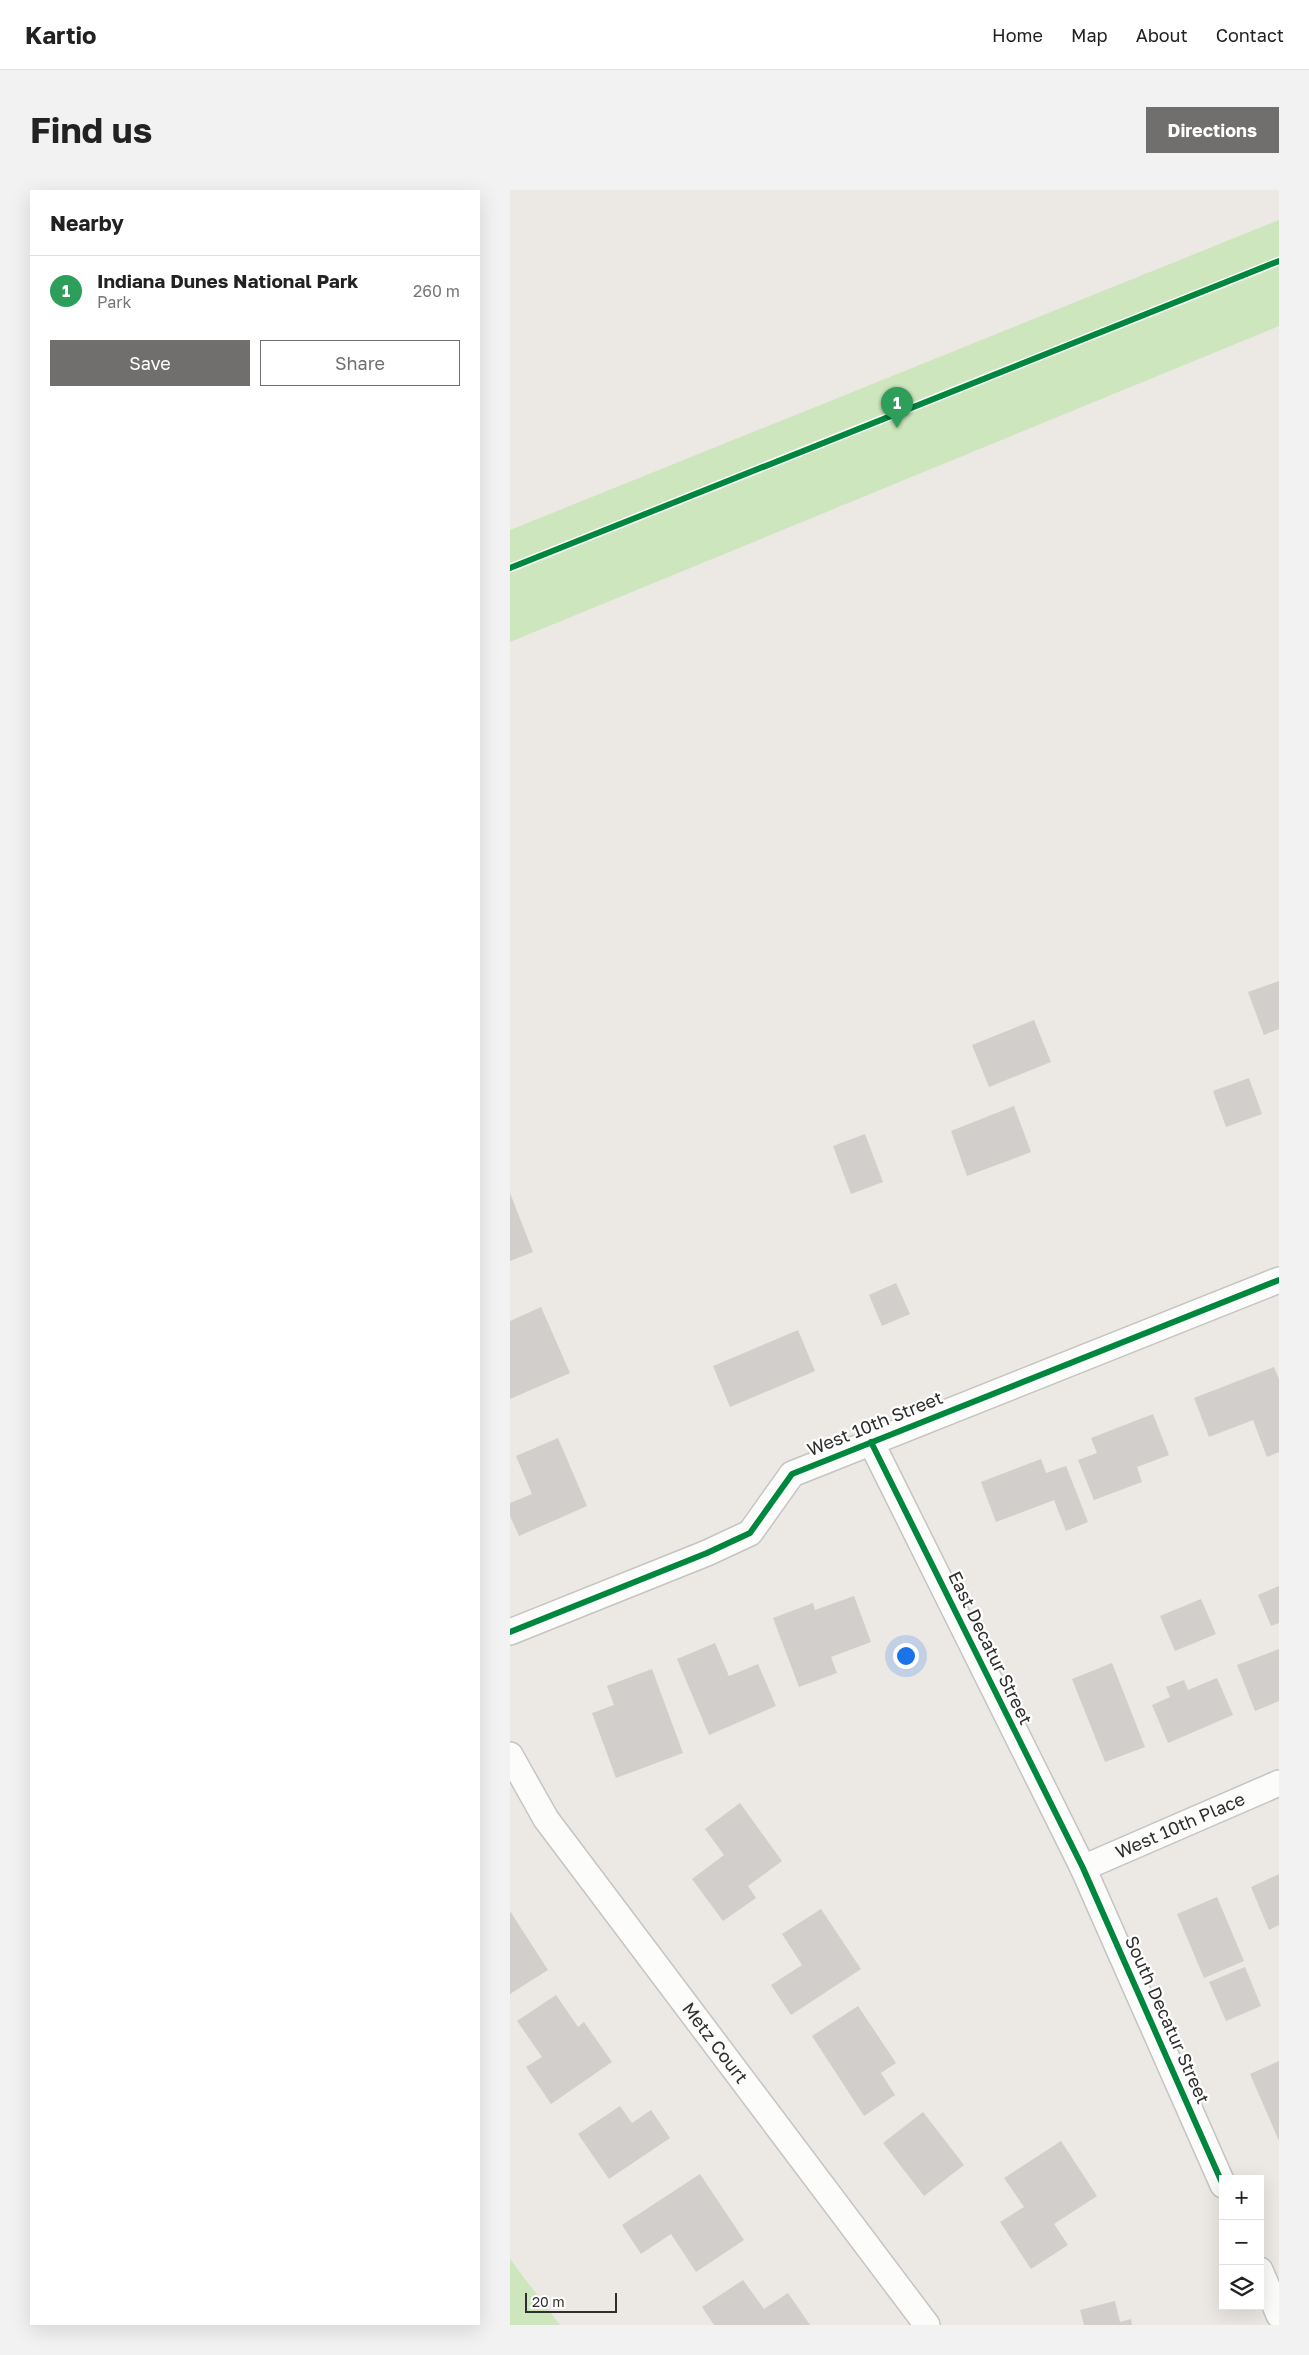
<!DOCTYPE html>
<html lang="en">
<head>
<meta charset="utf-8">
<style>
  body { margin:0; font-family:"Golos Text",sans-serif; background:#f2f2f2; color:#222 }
  .controls { position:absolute; right:15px; bottom:15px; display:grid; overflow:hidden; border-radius:0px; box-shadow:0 5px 20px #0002 }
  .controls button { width:45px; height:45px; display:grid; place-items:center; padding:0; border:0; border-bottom:1px solid #e0e0e0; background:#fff; color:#222; font:25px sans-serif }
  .scale { position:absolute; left:15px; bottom:12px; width:92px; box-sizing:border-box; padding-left:5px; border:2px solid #2e2e2e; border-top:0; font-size:14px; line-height:18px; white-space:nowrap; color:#2e2e2e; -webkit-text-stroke:4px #fff; paint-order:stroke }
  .you { position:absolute; left:395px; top:1465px; width:18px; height:18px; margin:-12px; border:4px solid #fff; border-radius:50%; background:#1a73e8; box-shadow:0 0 0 8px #1a73e833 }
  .badge { display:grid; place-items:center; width:32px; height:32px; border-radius:50%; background:#706f6e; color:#fff; font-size:16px; font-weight:700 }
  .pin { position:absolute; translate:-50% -41px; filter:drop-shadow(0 1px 2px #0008) }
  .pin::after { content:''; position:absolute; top:26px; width:18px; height:15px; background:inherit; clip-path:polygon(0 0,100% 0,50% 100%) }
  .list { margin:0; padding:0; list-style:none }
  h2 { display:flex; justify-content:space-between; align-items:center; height:65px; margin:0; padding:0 20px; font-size:21px }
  h2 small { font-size:16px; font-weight:400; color:#767676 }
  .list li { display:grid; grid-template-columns:32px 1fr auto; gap:15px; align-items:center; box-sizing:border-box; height:70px; padding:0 20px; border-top:1px solid #e0e0e0 }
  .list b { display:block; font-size:19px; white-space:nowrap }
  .list p { margin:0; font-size:16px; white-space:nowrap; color:#767676 }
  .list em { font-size:16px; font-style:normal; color:#767676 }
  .actions { display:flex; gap:10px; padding:15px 20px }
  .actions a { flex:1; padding:11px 0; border:1px solid #706f6e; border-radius:0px; text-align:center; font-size:18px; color:#706f6e }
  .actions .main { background:#706f6e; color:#fff }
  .icon { flex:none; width:28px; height:28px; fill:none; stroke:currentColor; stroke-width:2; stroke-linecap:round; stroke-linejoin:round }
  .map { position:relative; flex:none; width:769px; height:2135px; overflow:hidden; border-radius:0px }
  header { display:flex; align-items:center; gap:30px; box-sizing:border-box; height:70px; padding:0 25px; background:#fff; border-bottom:1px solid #e0e0e0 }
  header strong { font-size:24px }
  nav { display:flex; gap:28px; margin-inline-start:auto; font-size:18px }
  .intro { display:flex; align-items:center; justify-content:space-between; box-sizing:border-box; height:120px; padding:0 30px }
  h1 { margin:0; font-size:35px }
  .button { padding:12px 22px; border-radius:0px; background:#706f6e; color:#fff; font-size:18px; font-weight:700 }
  main { display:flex; gap:30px; padding:0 30px }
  aside { flex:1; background:#fff; border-radius:0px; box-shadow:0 5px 20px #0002 }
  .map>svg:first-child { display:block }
  .green { fill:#cee6be }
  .building { fill:#d1cecb }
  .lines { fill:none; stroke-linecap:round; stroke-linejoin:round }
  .street-casing { stroke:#c5c4c5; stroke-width:28 }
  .street { stroke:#fcfcfb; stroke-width:25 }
  .cycleway-casing { stroke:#fff; stroke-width:9 }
  .cycleway { stroke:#00873e; stroke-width:6 }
  .labels { text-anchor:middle; stroke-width:4.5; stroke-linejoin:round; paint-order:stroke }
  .street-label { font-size:18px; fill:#2e2e2e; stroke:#fff }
</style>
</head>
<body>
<header>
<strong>Kartio</strong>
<nav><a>Home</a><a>Map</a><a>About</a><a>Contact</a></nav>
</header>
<div class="intro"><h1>Find us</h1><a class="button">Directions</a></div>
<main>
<aside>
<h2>Nearby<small></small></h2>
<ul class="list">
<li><span class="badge" style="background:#2e9e5b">1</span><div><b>Indiana Dunes National Park</b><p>Park</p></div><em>260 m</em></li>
</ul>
<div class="actions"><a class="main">Save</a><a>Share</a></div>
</aside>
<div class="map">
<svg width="769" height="2135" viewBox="0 0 769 2135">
  <rect width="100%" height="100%" fill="#ece8e4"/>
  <path class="green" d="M769,30V136L0,452V340Z
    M0,2069L50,2135H0Z"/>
  <path class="building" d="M769,791V839L754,845L738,802Z
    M524,830L541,872L479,897L462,855Z
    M739,888L752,924L716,937L703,901Z
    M504,916L521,962L457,986L441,941Z
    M355,944L373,992L341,1004L323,956Z
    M0,1003L23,1062L0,1071Z
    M386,1093L400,1124L372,1136L359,1105Z
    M31,1117L60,1183L0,1209V1131Z
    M288,1140L305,1181L220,1217L203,1176Z
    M764,1177L769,1189V1262L757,1267L743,1230L699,1247L684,1208Z
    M643,1224L659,1265L627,1277L632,1292L584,1310L568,1270L587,1263L581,1248Z
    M48,1248L77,1316L9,1346L0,1326V1313L22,1304L6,1266Z
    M531,1269L536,1283L556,1276L578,1332L556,1341L544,1310L486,1332L471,1292Z
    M769,1396V1433L761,1436L748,1405Z
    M344,1406L361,1452L321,1467L327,1483L289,1497L263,1428L303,1413L305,1420Z
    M691,1409L706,1444L665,1461L650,1426Z
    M205,1453L219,1486L248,1474L266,1516L199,1545L167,1469Z
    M769,1459V1511L745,1521L727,1475Z
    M602,1473L635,1557L595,1572L562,1489Z
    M142,1479L173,1563L106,1588L82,1523L104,1515L97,1496Z
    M707,1488L723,1525L658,1553L642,1515L660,1507L656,1497L674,1490L678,1500Z
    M230,1613L272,1671L238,1696L246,1708L213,1731L182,1689L214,1665L195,1639Z
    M769,1684V1735L759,1740L741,1697Z
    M707,1707L734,1771L694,1788L667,1724Z
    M311,1719L351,1779L281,1825L261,1795L292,1775L272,1744Z
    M0,1721L38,1780L0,1804Z
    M735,1777L751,1816L716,1831L699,1792Z
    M46,1805L68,1837L74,1832L102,1872L41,1914L16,1877L32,1867L7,1831Z
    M348,1816L386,1873L371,1883L385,1905L354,1926L302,1846Z
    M769,1871V1951L740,1884Z
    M110,1916L122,1933L141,1920L160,1948L99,1989L68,1944Z
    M413,1922L454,1975L414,2006L373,1953Z
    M551,1951L587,2006L544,2034L558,2055L521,2079L490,2032L514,2017L494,1988Z
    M190,1984L234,2050L186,2082L161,2044L131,2064L112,2035Z
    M233,2090L254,2119L278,2103L300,2135H204L192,2117Z
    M605,2111L610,2132L621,2129L622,2135H574L570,2120Z"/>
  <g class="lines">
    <g class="street-casing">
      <g id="street">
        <path d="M361,1252L573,1678L713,1995"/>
        <path d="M0,1442L197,1363L240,1343L282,1284L769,1090"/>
        <path id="s1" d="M0,1565L36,1629L417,2135"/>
        <path id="s2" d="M573,1678L769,1593"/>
        <path d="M750,2080L769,2125"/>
      </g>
    </g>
    <use href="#street" class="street"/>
    <g class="cycleway-casing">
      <path id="cycleway" d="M0,378L769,71
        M361,1252L573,1678L713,1995
        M0,1442L197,1363L240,1343L282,1284L769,1090"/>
    </g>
    <use href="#cycleway" class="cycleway"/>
  </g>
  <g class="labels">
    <g class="street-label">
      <text transform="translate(365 1234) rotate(-22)" y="6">West 10th Street</text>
      <text transform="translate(480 1458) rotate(64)" y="6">East Decatur Street</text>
      <text dy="6" stroke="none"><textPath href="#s2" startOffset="106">West 10th Place</textPath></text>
      <text transform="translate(657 1830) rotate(66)" y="6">South Decatur Street</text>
      <text dy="6" stroke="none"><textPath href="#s1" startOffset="354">Metz Court</textPath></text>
    </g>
  </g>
</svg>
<div class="controls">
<button>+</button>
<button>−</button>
<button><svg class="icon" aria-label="layers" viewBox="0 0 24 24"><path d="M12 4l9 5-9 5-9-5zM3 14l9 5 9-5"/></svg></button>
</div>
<div class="scale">20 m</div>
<div class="you"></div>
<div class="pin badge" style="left:387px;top:238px;background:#2e9e5b">1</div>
</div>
</main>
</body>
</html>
